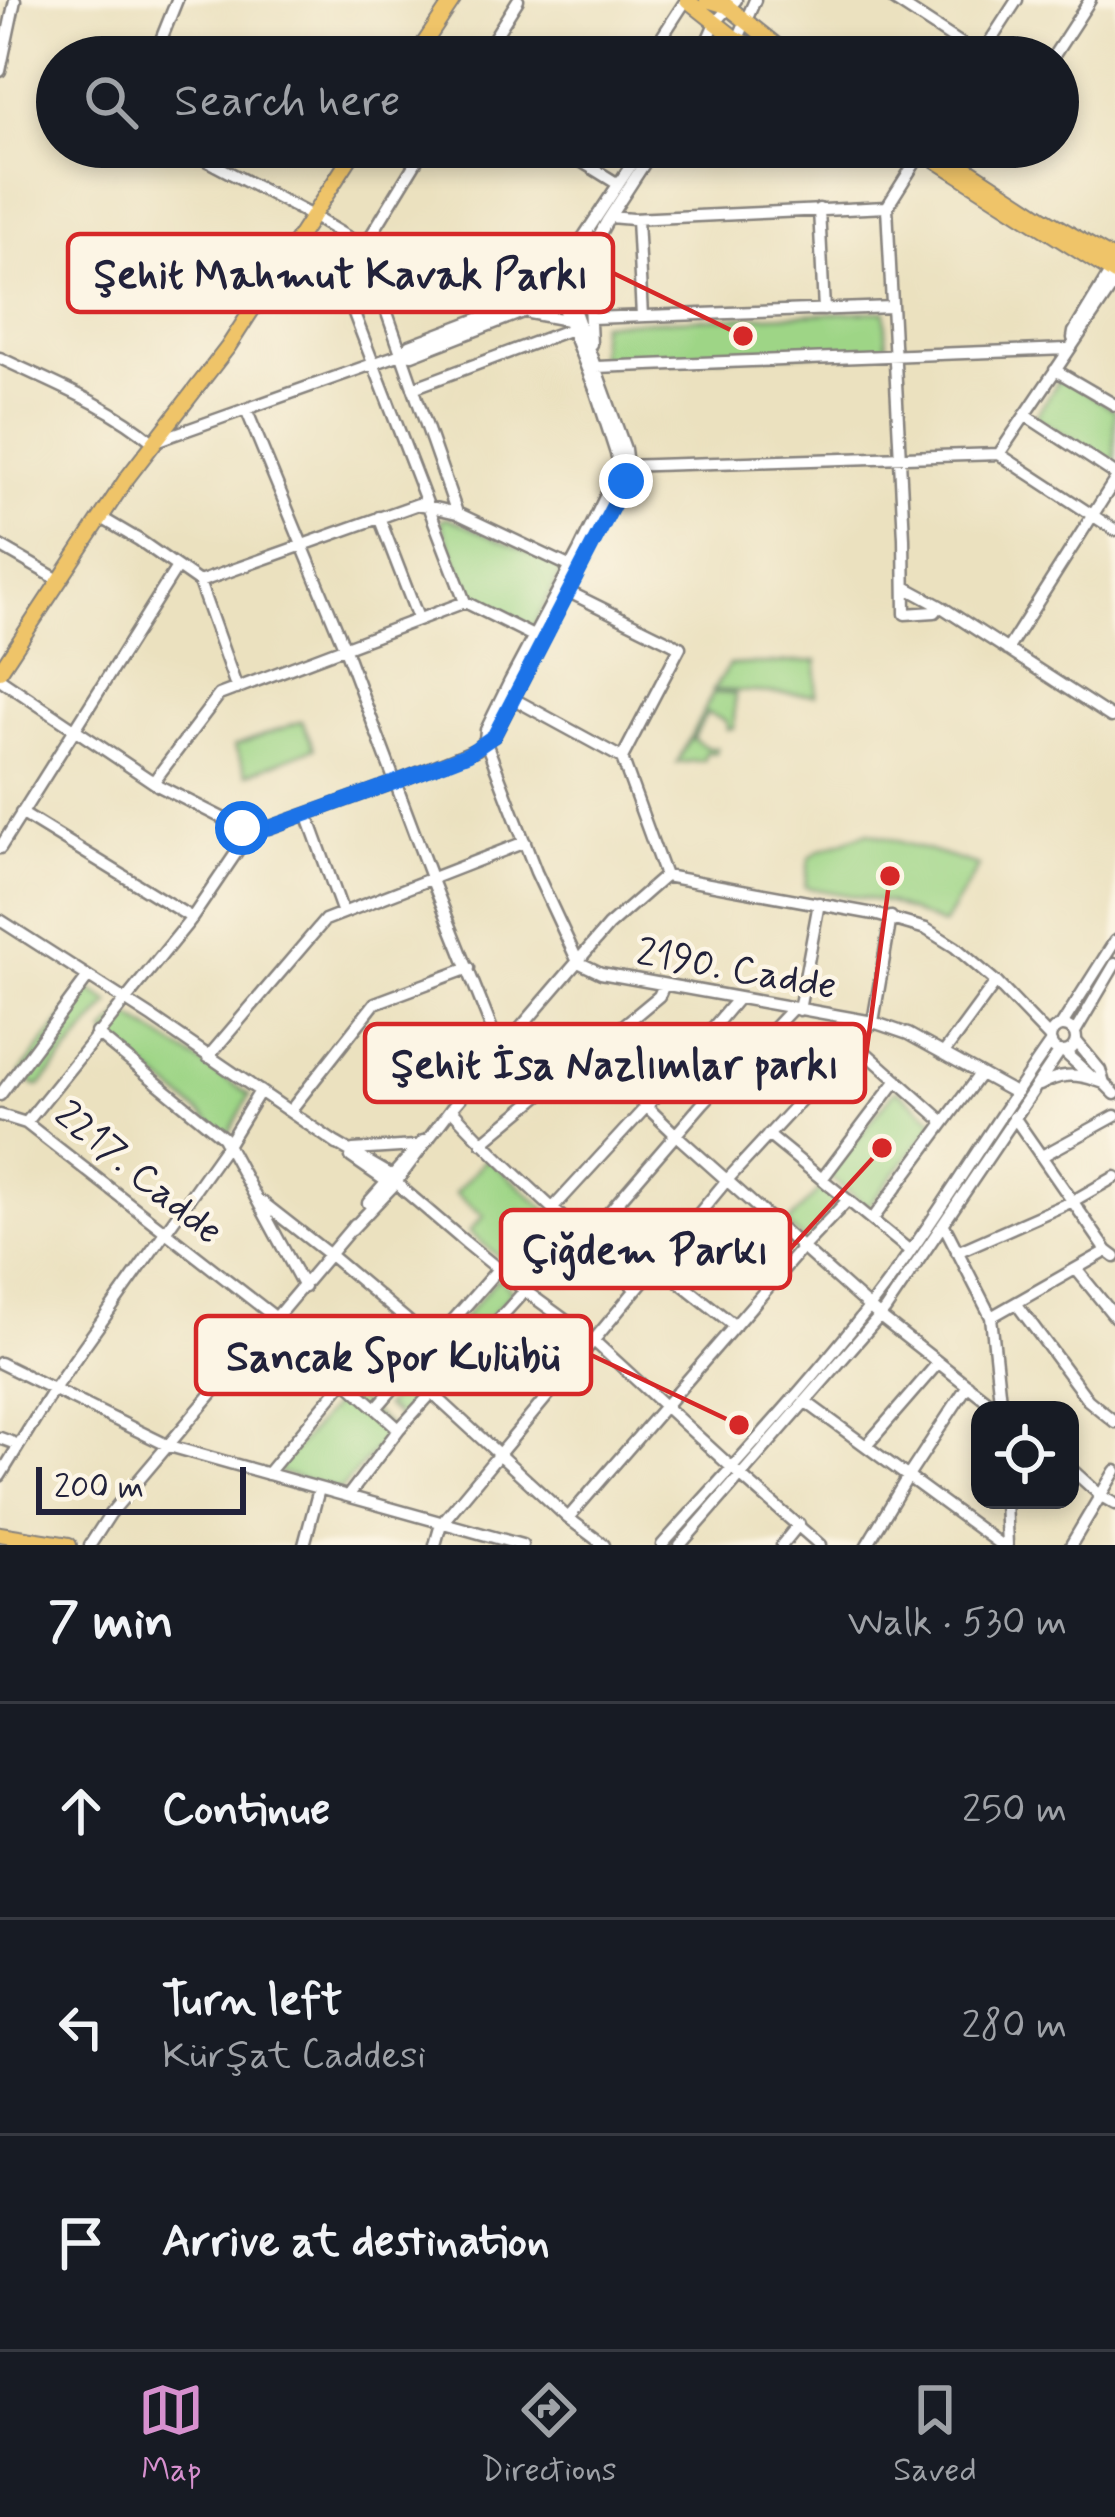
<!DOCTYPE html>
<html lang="en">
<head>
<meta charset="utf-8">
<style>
  body { margin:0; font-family:Mynerve,sans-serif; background:#242831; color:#f1f3f6 }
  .controls { position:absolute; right:36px; bottom:36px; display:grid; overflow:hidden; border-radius:24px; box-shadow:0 6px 18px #0003 }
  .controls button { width:108px; height:108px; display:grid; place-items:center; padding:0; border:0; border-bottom:3px solid #363941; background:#171b24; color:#f1f3f6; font:60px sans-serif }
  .scale { position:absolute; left:36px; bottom:30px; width:210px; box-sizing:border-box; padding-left:12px; border:6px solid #22223b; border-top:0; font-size:33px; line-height:42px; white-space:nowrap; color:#22223b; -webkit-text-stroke:9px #fcf5e5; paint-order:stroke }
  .stop { position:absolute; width:36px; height:36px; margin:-27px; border:9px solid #1a73e8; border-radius:50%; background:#fff }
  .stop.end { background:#1a73e8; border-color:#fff; box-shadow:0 3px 12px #0008 }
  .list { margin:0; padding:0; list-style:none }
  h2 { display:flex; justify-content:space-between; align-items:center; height:156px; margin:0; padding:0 48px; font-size:51px }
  h2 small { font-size:39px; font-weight:400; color:#9ea1a6 }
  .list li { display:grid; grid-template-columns:78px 1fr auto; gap:36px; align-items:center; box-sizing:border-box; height:216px; padding:0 48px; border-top:3px solid #363941 }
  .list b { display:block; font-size:45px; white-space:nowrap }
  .list p { margin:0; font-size:39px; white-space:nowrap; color:#9ea1a6 }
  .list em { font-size:39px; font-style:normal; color:#9ea1a6 }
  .icon { flex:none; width:66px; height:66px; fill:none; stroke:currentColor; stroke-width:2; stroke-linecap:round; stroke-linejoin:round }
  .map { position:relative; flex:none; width:1115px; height:1545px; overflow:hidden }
  .search { position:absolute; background:#171b24; box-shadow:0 6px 18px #0003; left:36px; right:36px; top:36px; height:132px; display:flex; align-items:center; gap:30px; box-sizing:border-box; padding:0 42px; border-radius:66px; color:#9ea1a6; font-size:45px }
  .sheet { height:804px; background:#171b24 }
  nav { display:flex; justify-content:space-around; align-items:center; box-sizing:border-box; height:168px; border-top:3px solid #363941; background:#171b24; font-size:33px; color:#9ea1a6 }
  nav a { display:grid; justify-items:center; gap:6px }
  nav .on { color:#d690ce }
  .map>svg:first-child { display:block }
  .green { fill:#9ed586; stroke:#607c60; stroke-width:3 }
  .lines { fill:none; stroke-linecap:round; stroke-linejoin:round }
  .minor-casing { stroke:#86827d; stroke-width:15 }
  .major-casing { stroke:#86827d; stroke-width:18 }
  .minor { stroke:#fff; stroke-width:10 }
  .major { stroke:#efc469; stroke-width:14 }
  .route { stroke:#1a73e8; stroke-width:15 }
  .labels { text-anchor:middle; stroke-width:9; stroke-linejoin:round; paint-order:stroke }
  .street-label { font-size:39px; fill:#22223b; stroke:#fcf5e5 }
  .leader { fill:none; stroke:#d62828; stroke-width:4.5 }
  .callout-dot { fill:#d62828; stroke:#fcf5e5; stroke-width:4.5 }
  .callout { fill:#fcf5e5; stroke:#d62828; stroke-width:4.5 }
  .callout-label { font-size:42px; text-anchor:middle; font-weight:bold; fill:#22223b }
</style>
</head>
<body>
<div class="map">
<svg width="1115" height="1545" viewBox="0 0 1115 1545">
  <rect width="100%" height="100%" fill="#fcf5e5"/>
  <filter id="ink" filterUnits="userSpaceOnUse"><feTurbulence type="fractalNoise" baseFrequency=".00833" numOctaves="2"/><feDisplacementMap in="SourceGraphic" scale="24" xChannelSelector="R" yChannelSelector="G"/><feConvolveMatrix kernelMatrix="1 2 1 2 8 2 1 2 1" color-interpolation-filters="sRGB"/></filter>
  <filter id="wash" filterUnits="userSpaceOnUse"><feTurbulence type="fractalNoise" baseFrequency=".004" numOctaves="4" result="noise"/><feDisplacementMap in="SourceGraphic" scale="48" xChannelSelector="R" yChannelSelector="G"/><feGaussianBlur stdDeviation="2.7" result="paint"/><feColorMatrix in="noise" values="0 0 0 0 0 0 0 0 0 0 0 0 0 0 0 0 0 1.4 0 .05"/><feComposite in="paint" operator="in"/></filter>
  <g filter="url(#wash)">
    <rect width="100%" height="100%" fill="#ebe1bf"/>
    <path class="green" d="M885,311L887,349L617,361H604L599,356L600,323Z
      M1061,377L1115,410V465L1035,417Z
      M446,517L564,568L533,628L470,595L440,521Z
      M817,661L816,695L713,690L729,665Z
      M713,693L735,694L734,728L727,729L726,721L707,713L693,739L708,748H717L716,753L706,752L704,760L677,763Z
      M302,721L314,748L247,774L234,746Z
      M868,832L979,866L943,925L890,903L805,887L809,859L818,851Z
      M87,988L110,1003L40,1086H35L20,1073Z
      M124,1013L250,1095L229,1133L223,1132L107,1036L105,1032Z
      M896,1089L936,1121L868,1207L828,1176Z
      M487,1158L572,1232L526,1280L469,1232L484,1216L455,1193Z
      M821,1188L840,1203L805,1241L786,1225Z
      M498,1278L511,1289V1293L456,1356L441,1343Z
      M435,1350L451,1362L401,1419L385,1406Z
      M347,1390L390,1427L391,1432L340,1490L278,1472V1468Z"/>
  </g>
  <g filter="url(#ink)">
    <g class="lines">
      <g class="minor-casing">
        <path id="minor" d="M894,0L980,56
          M154,57L177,0
          M482,57L518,0
          M649,57L686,0
          M700,57L715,23L736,0
          M719,57L741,32L755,0
          M980,57L1017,0
          M1053,57L1090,0
          M0,71L15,0
          M181,147L312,216L364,247
          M425,147L364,247L457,513
          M558,147L618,184
          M923,150L887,207L904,538L905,614L935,612L940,606
          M819,209L824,310
          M610,217L632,219L887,207
          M637,219L642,316
          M295,243L334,269L340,277L465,602
          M587,261L591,344
          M553,283L595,389L620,466L579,551L510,681L486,730L485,740L536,872L578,962
          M529,313L567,320
          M591,318L892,307
          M1073,338L1074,332L1114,266
          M401,354L410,345L520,303L553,283L643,147
          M0,358C52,383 108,404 153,442L401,354L412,355L559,298L571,287L607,221L655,147
          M596,367L1067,349
          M1055,370L1115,405
          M413,388L571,329
          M246,409L345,649L432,880L501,1052
          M1025,415L1115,474
          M999,454L1115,282
          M623,466L999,454L1115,530
          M100,517L139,540L199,582L418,504L457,513L571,567
          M379,517L418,618
          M0,546L59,580
          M199,582L237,689
          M905,587L940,606L1111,717
          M569,592L680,647L622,758
          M1007,650L1115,480
          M0,679L159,786L242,828H268L396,782L477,749L485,740L494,736L628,474L625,449L561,273
          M154,781L219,695L465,602L533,636
          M21,813L192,918
          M307,814L343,913
          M253,828L192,918L26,1123L276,1318L399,1429
          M0,848L177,567
          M665,876L874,914L926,929L955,947L996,982L1050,1038
          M0,920L153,1018L337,1144
          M578,962L601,973L873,1022L908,1034L1015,1093
          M799,1010L819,903
          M1061,1026L1115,941
          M1050 1039a13 13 0 1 1 26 0a13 13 0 1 1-26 0Z
          M1075,1032L1115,964
          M96,1033L223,1137L304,1287
          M1076,1041L1100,1070L1104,1083
          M855,1043L944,1122
          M1064,1052L1095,1080L1104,1083L1115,1094
          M592,1054L676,1135L879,1316L999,1410
          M943,1054L996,982
          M208,1057L325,920L525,842
          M1040,1085C1059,1074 1074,1073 1095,1080
          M0,1095L88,977
          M451,1109C505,1168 568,1221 626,1277L635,1290
          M290,1111L375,1003L469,968
          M0,1115L26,1123
          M1014,1117L1107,1251L1115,1257
          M768,1135L910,1251
          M336,1143L391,1175L404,1190L465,1242L524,1290L594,1341L741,1476L820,1545
          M482,1143L659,996L664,985
          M353,1150L415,1146
          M1042,1156L1115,1116
          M351,1157L390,1184
          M822,1179L897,1080
          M262,1202L331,1256L459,1364
          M368,1203L423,1141
          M554,1207L646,1107L738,998
          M872,1220L980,1074
          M944,1225L991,1317L1001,1410
          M352,1229L393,1186L451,1109L608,926L665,876L622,758L512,698
          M586,1239L703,1103L792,1009
          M957,1252L1073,1201L1115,1177
          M658,1265L735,1326
          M1076,1269L1115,1317
          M1016,1303L1088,1400L1115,1422
          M991,1317L1107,1251
          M0,1363L169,1446L522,1545
          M432,1393L568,1518L604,1545
          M806,1402L1001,1545
          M377,1407L498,1269
          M0,1438L19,1445
          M866,1446L938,1363
          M1070,1468L1101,1496L1115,1504
          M267,1474L346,1379
          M0,1476L53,1390L229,1142L260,1091
          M348,1496L399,1429L579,1231
          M1005,1500L1007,1545
          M568,1518L803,1247L848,1200
          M90,1545L110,1514L355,1224
          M304,1545L319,1489
          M435,1545L441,1524L727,1180L873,1022L891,917
          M662,1545C734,1465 808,1386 874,1301C938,1218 990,1128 1051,1042
          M680,1545L885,1310L1060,1051
          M782,1545L799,1524
          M867,1545L907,1478L968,1385
          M1071,1545L1115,1471"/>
      </g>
      <g class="major-casing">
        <path id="major" d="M687,0L735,38L774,57
          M707,0L727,6L791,57
          M415,57L453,0
          M915,147L1115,274
          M934,147L1043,218L1115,260
          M0,671L127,478L228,347L357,147
          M0,1534L69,1545"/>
      </g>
      <use href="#minor" class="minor"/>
      <use href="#major" class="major"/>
    </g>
  </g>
  <g class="lines" filter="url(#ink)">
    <path class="route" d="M242,828H268L396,782L468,754L494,736L626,481"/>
  </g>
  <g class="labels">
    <g class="street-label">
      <text transform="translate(737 967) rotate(10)" y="14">2190. Cadde</text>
      <text transform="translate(140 1171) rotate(39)" y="14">2217. Cadde</text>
    </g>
  </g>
  <path class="leader" d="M743 336L613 273M890 876L865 1063M882 1148L790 1249M739 1425L591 1355"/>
  <g class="callout-dot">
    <circle cx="743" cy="336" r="12"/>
    <circle cx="890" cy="876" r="12"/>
    <circle cx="882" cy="1148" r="12"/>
    <circle cx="739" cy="1425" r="12"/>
  </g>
  <g class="callout">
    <rect x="68" y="234" width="545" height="78" rx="12"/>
    <rect x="365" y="1024" width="500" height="78" rx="12"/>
    <rect x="501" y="1210" width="289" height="78" rx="12"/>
    <rect x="196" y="1316" width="395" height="78" rx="12"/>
  </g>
  <g class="callout-label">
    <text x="341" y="288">Şehit Mahmut Kavak Parkı</text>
    <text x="615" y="1078">Şehit İsa Nazlımlar parkı</text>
    <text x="645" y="1264">Çiğdem Parkı</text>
    <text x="393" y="1370">Sancak Spor Kulübü</text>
  </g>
</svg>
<div class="controls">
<button><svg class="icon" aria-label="locate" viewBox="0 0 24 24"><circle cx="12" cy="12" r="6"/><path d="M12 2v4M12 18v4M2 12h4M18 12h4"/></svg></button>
</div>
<div class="scale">200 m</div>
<div class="stop" style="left:242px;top:828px"></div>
<div class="stop end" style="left:626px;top:481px"></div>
<div class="search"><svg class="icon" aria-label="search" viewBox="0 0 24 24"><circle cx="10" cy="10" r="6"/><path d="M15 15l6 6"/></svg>Search here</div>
</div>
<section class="sheet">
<h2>7 min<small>Walk · 530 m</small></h2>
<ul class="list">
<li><svg class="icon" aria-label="ahead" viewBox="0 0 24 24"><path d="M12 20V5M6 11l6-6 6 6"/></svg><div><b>Continue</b></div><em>250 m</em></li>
<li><svg class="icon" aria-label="left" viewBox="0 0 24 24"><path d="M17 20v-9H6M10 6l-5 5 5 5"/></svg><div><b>Turn left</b><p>Kürşat Caddesi</p></div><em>280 m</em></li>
<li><svg class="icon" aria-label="arrive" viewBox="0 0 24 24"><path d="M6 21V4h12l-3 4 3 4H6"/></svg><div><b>Arrive at destination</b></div></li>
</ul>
</section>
<nav>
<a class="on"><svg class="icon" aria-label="map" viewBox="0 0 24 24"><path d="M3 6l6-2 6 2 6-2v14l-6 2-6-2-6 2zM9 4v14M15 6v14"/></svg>Map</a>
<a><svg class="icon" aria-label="directions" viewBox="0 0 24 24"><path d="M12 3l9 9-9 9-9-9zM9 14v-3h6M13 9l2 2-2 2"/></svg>Directions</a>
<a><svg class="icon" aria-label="saved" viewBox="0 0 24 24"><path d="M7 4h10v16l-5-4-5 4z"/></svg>Saved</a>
</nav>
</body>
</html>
